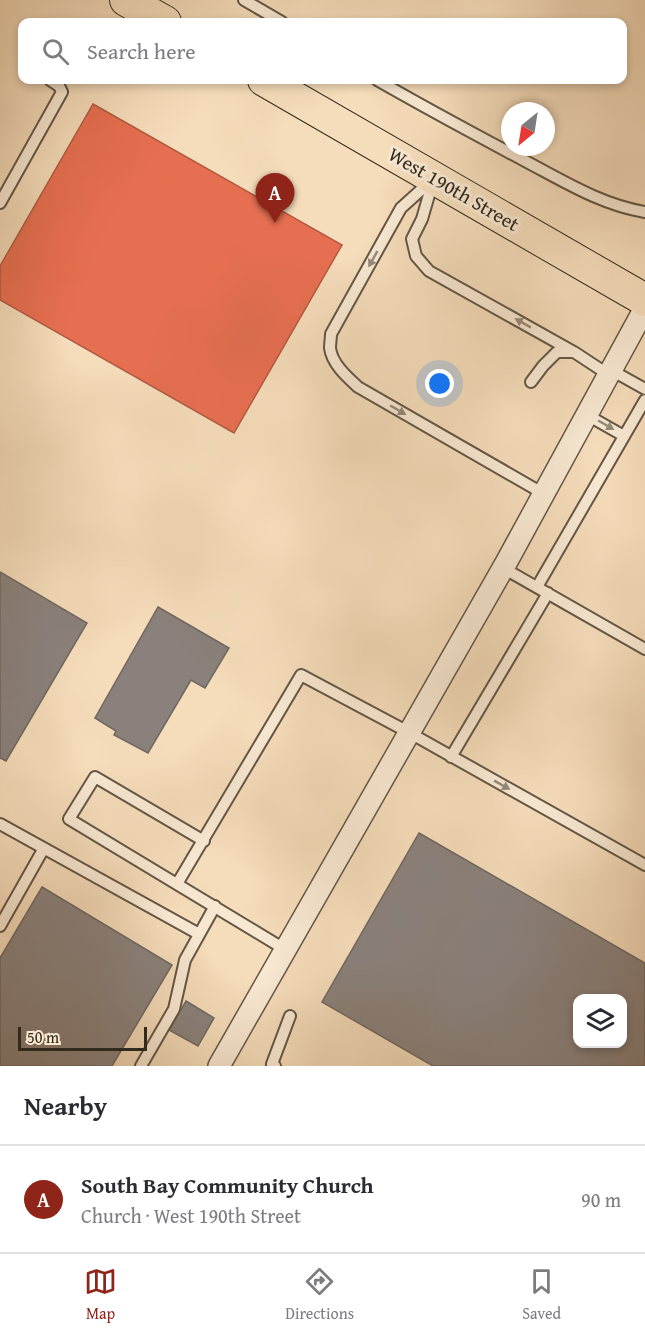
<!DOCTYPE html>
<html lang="en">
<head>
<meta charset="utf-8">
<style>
  body { margin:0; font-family:"Gentium Book Plus",serif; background:#f7f7f7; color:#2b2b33 }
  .controls { position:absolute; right:18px; bottom:18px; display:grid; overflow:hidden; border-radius:12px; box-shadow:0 3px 9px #0003 }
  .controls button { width:54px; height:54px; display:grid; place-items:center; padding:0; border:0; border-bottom:2px solid #e1e1e2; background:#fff; color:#2b2b33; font:30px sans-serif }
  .compass { position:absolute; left:501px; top:102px; width:54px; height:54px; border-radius:50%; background:#fff; box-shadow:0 3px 9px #0003; rotate:210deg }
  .scale { position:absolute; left:18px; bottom:15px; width:129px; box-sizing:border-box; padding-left:6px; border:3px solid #332a1e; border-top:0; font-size:16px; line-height:21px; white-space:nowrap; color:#332a1e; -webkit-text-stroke:4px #f8e8d2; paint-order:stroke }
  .you { position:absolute; left:440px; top:384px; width:21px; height:21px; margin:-15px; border:4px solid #fff; border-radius:50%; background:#1a73e8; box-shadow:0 0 0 9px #1a73e833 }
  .badge { display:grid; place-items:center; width:39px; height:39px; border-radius:50%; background:#8f2418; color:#fff; font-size:20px; font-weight:700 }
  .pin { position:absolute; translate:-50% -50px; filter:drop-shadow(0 2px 3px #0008) }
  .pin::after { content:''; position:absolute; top:32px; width:21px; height:18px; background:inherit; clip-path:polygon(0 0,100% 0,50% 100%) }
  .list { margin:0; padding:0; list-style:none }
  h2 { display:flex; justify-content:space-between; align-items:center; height:78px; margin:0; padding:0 24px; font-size:26px }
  h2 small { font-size:20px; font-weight:400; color:#7c7c81 }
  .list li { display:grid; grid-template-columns:39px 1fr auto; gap:18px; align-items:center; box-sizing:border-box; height:108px; padding:0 24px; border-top:2px solid #e1e1e2 }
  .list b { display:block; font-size:22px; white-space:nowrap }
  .list p { margin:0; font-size:20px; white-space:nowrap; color:#7c7c81 }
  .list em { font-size:20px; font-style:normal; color:#7c7c81 }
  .icon { flex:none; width:33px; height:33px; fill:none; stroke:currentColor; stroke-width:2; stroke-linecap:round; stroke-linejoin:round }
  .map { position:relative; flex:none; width:645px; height:1066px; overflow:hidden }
  .search { position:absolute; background:#fff; box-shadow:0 3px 9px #0003; left:18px; right:18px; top:18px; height:66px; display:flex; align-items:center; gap:15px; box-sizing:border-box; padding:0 21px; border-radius:12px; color:#7c7c81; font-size:22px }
  .sheet { height:186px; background:#fff }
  nav { display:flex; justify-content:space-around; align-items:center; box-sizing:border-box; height:84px; border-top:2px solid #e1e1e2; background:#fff; font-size:16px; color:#7c7c81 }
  nav a { display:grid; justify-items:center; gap:3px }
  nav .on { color:#8f2418 }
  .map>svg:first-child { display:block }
  .shops { fill:#e76f51; stroke:#b15a42; stroke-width:1.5 }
  .industry { fill:#8a817c; stroke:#706760; stroke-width:1.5; fill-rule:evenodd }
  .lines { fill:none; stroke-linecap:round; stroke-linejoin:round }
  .service-casing { stroke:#645645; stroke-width:14 }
  .minor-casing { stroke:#645645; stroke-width:24 }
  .primary-casing { stroke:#332a1e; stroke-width:34 }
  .service { stroke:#f8e8d2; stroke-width:10 }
  .minor { stroke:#f8e8d2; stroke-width:21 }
  .primary { stroke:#f5dcba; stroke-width:32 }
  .oneway { fill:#968978 }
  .labels { text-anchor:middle; stroke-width:6; stroke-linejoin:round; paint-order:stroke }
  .street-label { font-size:20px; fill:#332a1e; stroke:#f8e8d2 }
</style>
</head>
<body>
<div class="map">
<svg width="645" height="1066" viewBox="0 0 645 1066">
  <rect width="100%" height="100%" fill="#f5dcba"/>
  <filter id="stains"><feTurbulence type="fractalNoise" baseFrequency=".00333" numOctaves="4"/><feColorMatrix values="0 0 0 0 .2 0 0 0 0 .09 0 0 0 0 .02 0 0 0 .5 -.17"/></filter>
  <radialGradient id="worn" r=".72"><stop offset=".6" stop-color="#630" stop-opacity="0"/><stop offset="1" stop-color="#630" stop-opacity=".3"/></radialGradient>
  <path class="shops" d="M93,104L342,245L234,433L0,300V266Z"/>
  <path class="industry" d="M0,572L87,623L6,761L0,758Z
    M158,607L229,648L205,688L191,680L148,753L114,735L116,731L95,718Z
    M419,833L645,963V1066H433L322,1002ZM578,998H622V1044H578Z
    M42,887L172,965L112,1066H0V958Z
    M186,1001L214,1018L198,1046L169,1030Z"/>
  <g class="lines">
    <g class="service-casing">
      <path id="service" d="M244,0L282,22
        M377,80C426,108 476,135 527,162C565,182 602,205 645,212
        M432,180L401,208L331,334C331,338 330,344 330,348C332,364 347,377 358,387L544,494
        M433,181L422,219L412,239L416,256L429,271L574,352
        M0,203L62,92L59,86L50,80
        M611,370L645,389
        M531,382L543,366L557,352H574L609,375
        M587,415L624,436
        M503,568L645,649
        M537,587L645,400
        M451,757L548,593
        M0,824L199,934
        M204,841L95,777L69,819L286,950
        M177,884L301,675L410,733L645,865
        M0,926L44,848
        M141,1066L174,1009L185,960L215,906
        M275,1066L272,1064L290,1016"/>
    </g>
    <g class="minor-casing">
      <path id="minor" d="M219,1066L506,563L645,308"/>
    </g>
    <g class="primary-casing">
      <path id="primary" d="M126,0L165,22
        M264,80L645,300"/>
    </g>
    <use href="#service" class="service"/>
    <use href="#minor" class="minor"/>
    <use href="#primary" class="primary"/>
  </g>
  <defs><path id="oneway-solid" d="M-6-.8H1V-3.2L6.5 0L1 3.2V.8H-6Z" transform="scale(1.5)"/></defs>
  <g class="oneway">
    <use href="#oneway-solid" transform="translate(373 259) rotate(119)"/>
    <use href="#oneway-solid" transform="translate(523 323) rotate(-151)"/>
    <use href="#oneway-solid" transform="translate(398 410) rotate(30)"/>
    <use href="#oneway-solid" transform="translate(606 425) rotate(30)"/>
    <use href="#oneway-solid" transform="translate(502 785) rotate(29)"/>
  </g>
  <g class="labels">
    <g class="street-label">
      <text transform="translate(454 189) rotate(30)" y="7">West 190th Street</text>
    </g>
  </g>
  <rect width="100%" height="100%" filter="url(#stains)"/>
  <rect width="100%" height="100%" fill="url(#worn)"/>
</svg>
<div class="controls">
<button><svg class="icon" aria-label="layers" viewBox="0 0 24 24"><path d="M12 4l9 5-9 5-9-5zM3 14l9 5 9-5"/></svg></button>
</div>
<svg class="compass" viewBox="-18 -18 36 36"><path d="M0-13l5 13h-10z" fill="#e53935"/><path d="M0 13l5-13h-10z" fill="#7c7c81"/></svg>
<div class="scale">50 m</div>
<div class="you"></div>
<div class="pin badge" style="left:275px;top:223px">A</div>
<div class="search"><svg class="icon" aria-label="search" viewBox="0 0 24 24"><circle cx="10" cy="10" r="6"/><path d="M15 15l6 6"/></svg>Search here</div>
</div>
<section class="sheet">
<h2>Nearby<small></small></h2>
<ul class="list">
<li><span class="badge">A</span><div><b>South Bay Community Church</b><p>Church · West 190th Street</p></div><em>90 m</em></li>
</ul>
</section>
<nav>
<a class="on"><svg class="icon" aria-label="map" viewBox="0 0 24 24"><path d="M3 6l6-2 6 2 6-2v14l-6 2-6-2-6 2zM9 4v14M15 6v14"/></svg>Map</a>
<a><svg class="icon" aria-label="directions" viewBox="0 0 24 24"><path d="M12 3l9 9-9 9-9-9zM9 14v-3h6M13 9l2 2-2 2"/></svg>Directions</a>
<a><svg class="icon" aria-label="saved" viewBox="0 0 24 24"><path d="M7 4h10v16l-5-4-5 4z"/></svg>Saved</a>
</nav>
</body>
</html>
